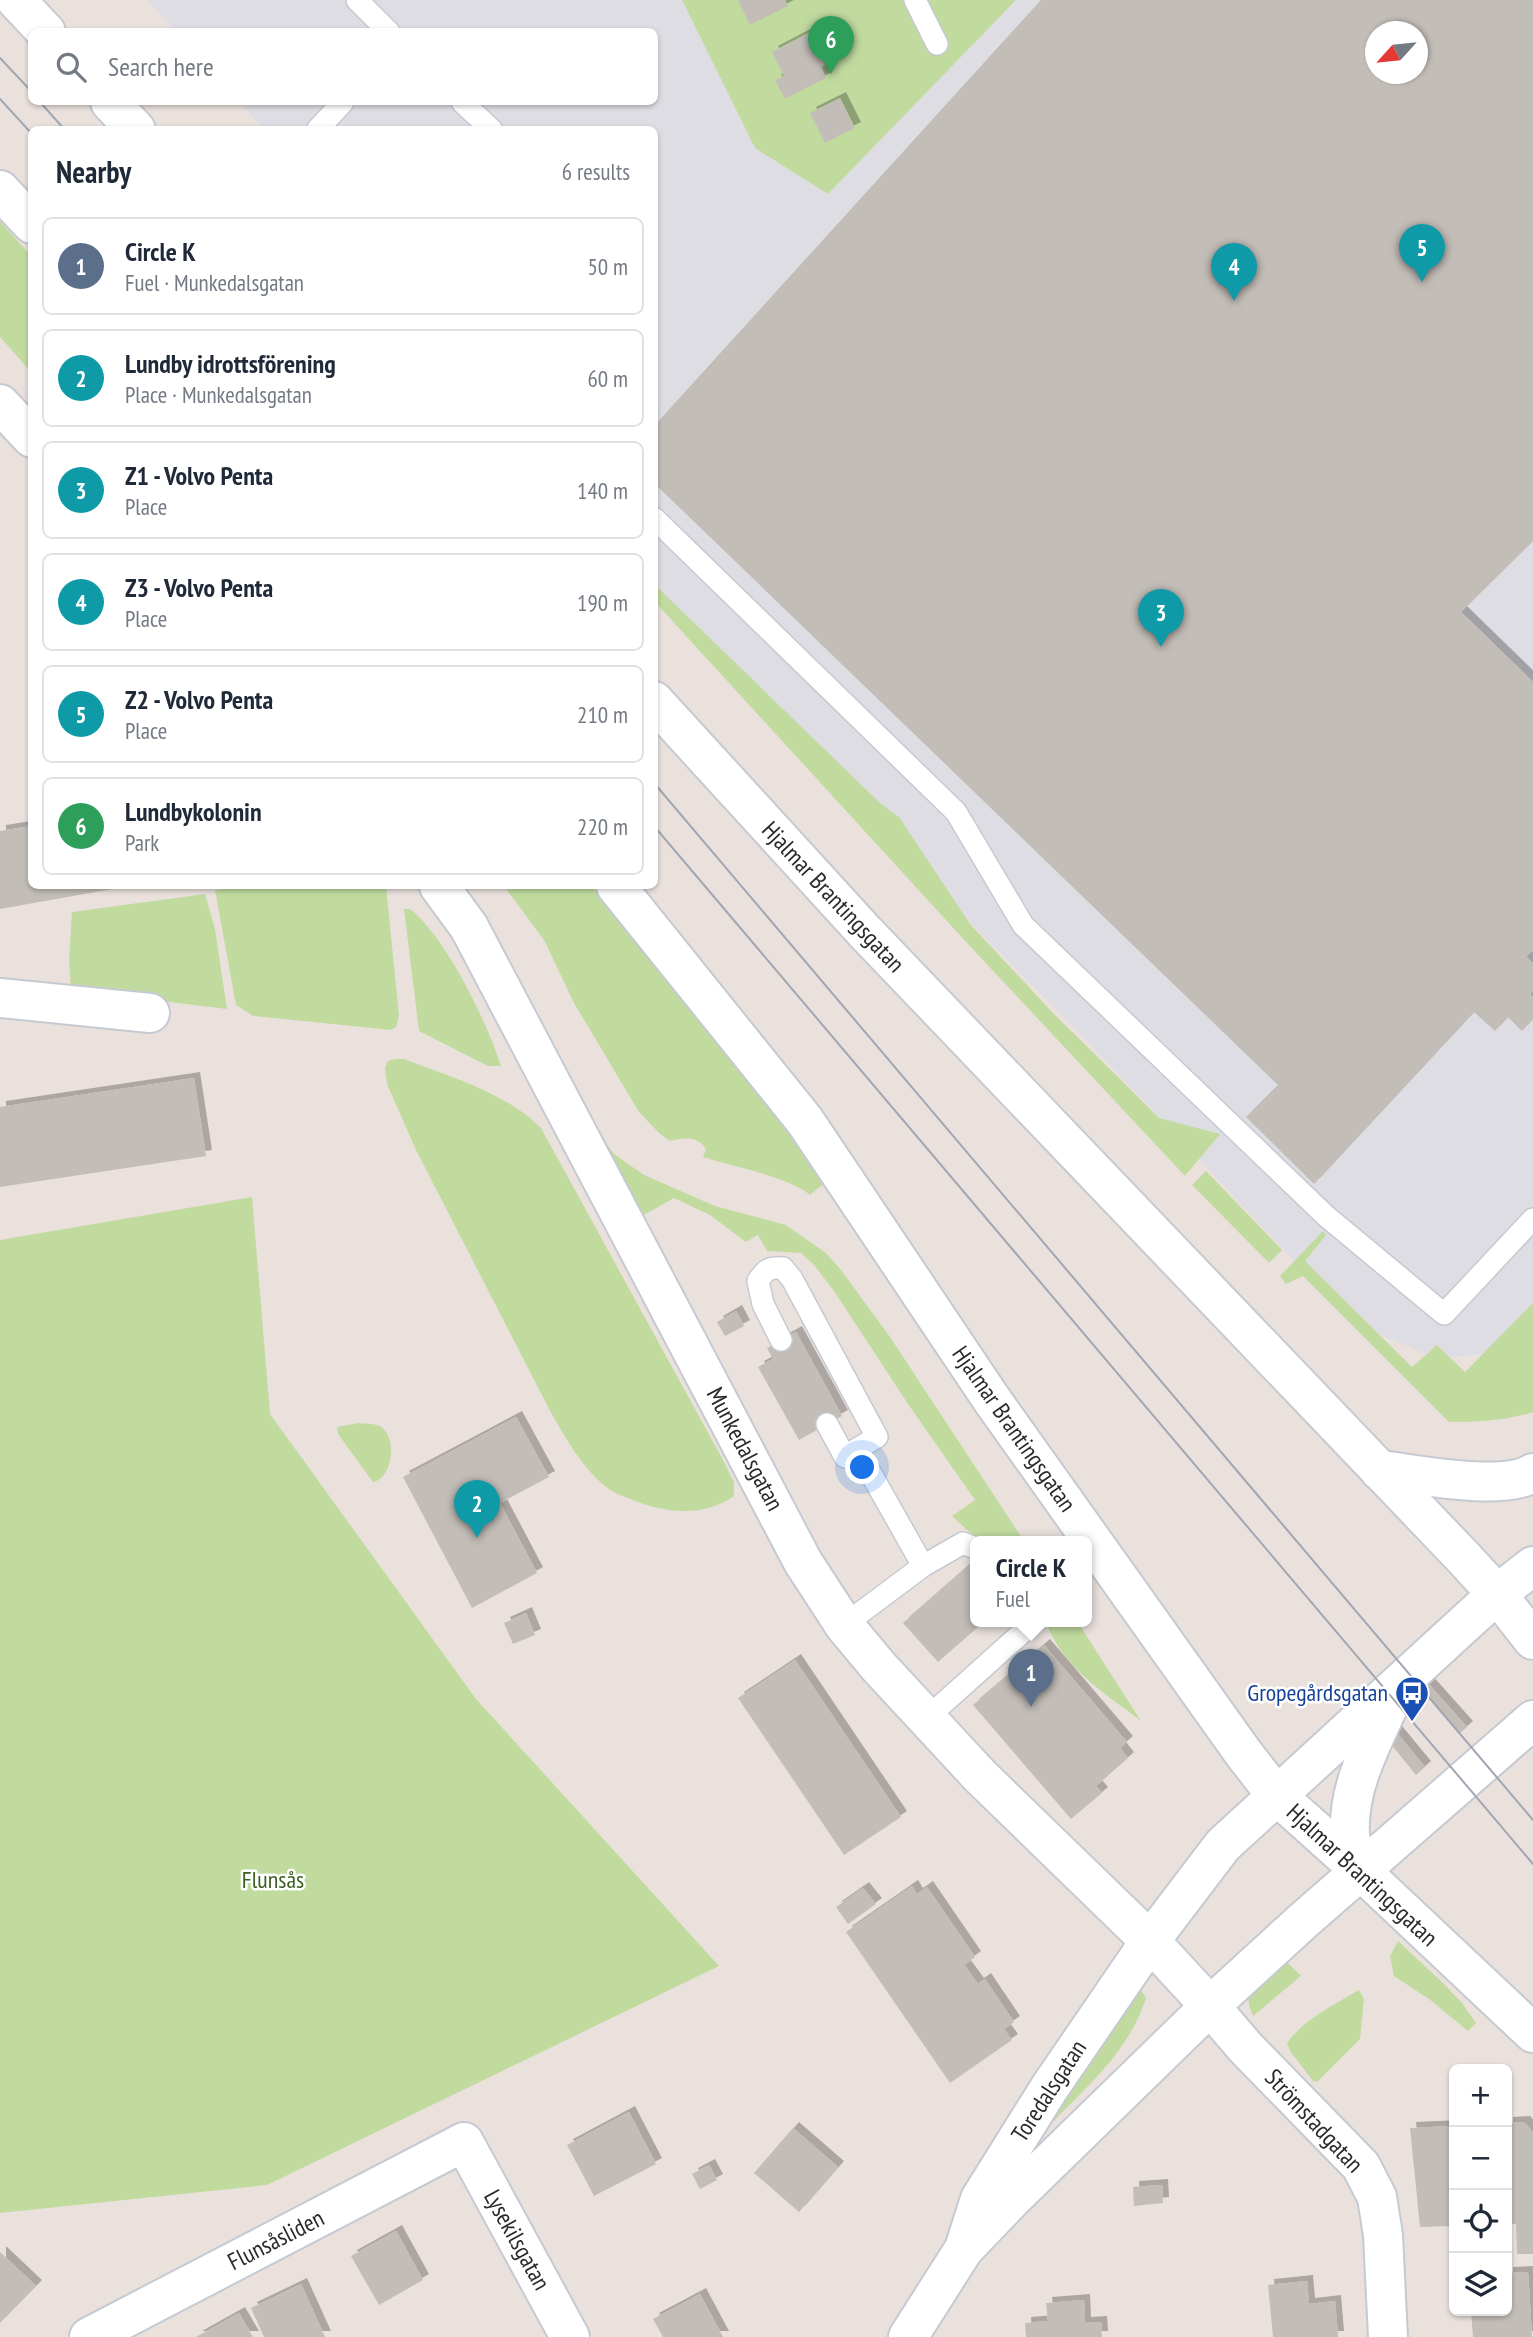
<!DOCTYPE html>
<html lang="en">
<head>
<meta charset="utf-8">
<style>
  body { margin:0; font-family:"PT Sans Narrow",sans-serif; background:#f6f6f7; color:#1f2937 }
  .controls { position:absolute; right:21px; bottom:21px; display:grid; overflow:hidden; border-radius:10px; box-shadow:0 2px 5px #0004 }
  .controls button { width:63px; height:63px; display:grid; place-items:center; padding:0; border:0; border-bottom:2px solid #e0e1e3; background:#fff; color:#1f2937; font:35px sans-serif }
  .compass { position:absolute; left:1365px; top:21px; width:63px; height:63px; border-radius:50%; background:#fff; box-shadow:0 2px 5px #0004; rotate:243deg }
  .you { position:absolute; left:863px; top:1468px; width:24px; height:24px; margin:-18px; border:5px solid #fff; border-radius:50%; background:#1a73e8; box-shadow:0 0 0 10px #1a73e833 }
  .badge { display:grid; place-items:center; width:46px; height:46px; border-radius:50%; background:#4d8ee7; color:#fff; font-size:23px; font-weight:700 }
  .pin { position:absolute; translate:-50% -58px; filter:drop-shadow(0 2px 4px #0008) }
  .pin::after { content:''; position:absolute; top:37px; width:24px; height:21px; background:inherit; clip-path:polygon(0 0,100% 0,50% 100%) }
  .popup { position:absolute; left:970px; top:1536px; width:122px; height:91px; box-sizing:border-box; display:grid; place-content:center; border-radius:10px; background:#fff; filter:drop-shadow(0 2px 5px #0005); font-size:23px; white-space:nowrap; color:#747a83 }
  .popup b { font-size:26px; color:#1f2937 }
  .popup::after { content:''; position:absolute; left:50%; top:100%; margin-left:-14px; border:14px solid transparent; border-top-color:#fff }
  .list { margin:0; padding:0; list-style:none }
  h2 { display:flex; justify-content:space-between; align-items:center; height:91px; margin:0; padding:0 28px; font-size:30px }
  h2 small { font-size:23px; font-weight:400; color:#747a83 }
  .list li { display:grid; grid-template-columns:46px 1fr auto; gap:21px; align-items:center; box-sizing:border-box; height:98px; margin:0 14px 14px; padding:0 14px; border:2px solid #e0e1e3; border-radius:10px }
  .list b { display:block; font-size:26px; white-space:nowrap }
  .list p { margin:0; font-size:23px; white-space:nowrap; color:#747a83 }
  .list em { font-size:23px; font-style:normal; color:#747a83 }
  .icon { flex:none; width:38px; height:38px; fill:none; stroke:currentColor; stroke-width:2; stroke-linecap:round; stroke-linejoin:round }
  .map { position:relative; flex:none; width:1533px; height:2337px; overflow:hidden }
  .search { position:absolute; background:#fff; box-shadow:0 2px 5px #0004; left:28px; top:28px; width:630px; height:77px; display:flex; align-items:center; gap:18px; box-sizing:border-box; padding:0 24px; border-radius:10px; color:#747a83; font-size:26px }
  .panel { position:absolute; background:#fff; box-shadow:0 2px 5px #0004; left:28px; top:126px; width:630px; height:763px; border-radius:10px }
  .map>svg:first-child { display:block }
  .industrial { fill:#dddde3; fill-rule:evenodd }
  .green { fill:#c1db9f }
  .building { fill:#c3bdb8; fill-rule:evenodd; filter:url(#shadow) }
  .lines { fill:none; stroke-linecap:round; stroke-linejoin:round }
  .service-casing { stroke:#c5cad2; stroke-width:24 }
  .minor-casing { stroke:#c5cad2; stroke-width:42 }
  .tertiary-casing { stroke:#c5cad2; stroke-width:42 }
  .secondary-casing { stroke:#c5cad2; stroke-width:42 }
  .service { stroke:#fff; stroke-width:21 }
  .minor { stroke:#fff; stroke-width:38 }
  .tertiary { stroke:#fff; stroke-width:38 }
  .secondary { stroke:#fff; stroke-width:38 }
  .tram { stroke:#a0a7b2; stroke-width:2 }
  .labels { text-anchor:middle; stroke-width:5; stroke-linejoin:round; paint-order:stroke }
  .street-label { font-size:24px; fill:#2a2a2a; stroke:#fff }
  .transit-label { font-size:24px; fill:#164399; stroke:#fff; text-anchor:end }
  .park-label { font-size:24px; fill:#3c5f21; stroke:#fff }
</style>
</head>
<body>
<div class="map">
<svg width="1533" height="2337" viewBox="0 0 1533 2337">
  <defs>
    <filter id="shadow"><feDropShadow dx="6" dy="-6" stdDeviation="0" flood-color="#0004"/></filter>
  </defs>
  <rect width="100%" height="100%" fill="#eae1dd"/>
  <path class="industrial" d="M147,0H682L755,148L828,194L1016,0H1533V1332L1503,1352L1436,1358L1354,1324L1091,1045L956,908L655,590L654,130L264,129L239,102H654V32L175,31ZM1376,32H1418V74H1376Z"/>
  <path class="green" d="M682,0H1016L828,194L755,148Z
    M0,221L31,256V372L0,337Z
    M655,585L881,804L899,817L970,924L1054,1014L1116,1075L1159,1118L1220,1134L1185,1176L967,943L655,602Z
    M255,886H386L399,1016L396,1027L391,1030L253,1016L236,1005L215,890Z
    M504,886H591L653,959L826,1182L810,1195C789,1177 731,1166 703,1157L706,1149C697,1135 684,1138 670,1141L659,1133L639,1112L574,1003L544,940Z
    M205,894L215,929L227,1009L71,990L69,959L72,912Z
    M404,909H410C446,937 487,1022 501,1066H488L419,1031Z
    M395,1059H404C450,1077 505,1092 541,1128L723,1460L734,1482V1496C703,1518 664,1513 630,1499C624,1496 616,1494 610,1490C583,1470 564,1436 548,1407L416,1150L387,1084L385,1068L388,1061Z
    M595,1128L614,1154L644,1175L715,1206L786,1225L826,1253L841,1270L890,1337L1024,1541H979L952,1516L975,1500L908,1404L834,1291L814,1265L801,1253L767,1251L758,1235L746,1242L710,1215L674,1198L640,1217Z
    M1206,1171L1282,1250L1269,1263L1192,1185Z
    M252,1197L270,1414L476,1699L719,1966L267,2185L0,2213V1240Z
    M1323,1231L1326,1235L1305,1261L1412,1367L1437,1345L1465,1372L1533,1303V1412C1505,1421 1478,1422 1449,1422L1303,1276L1286,1284L1280,1276Z
    M358,1423C365,1424 373,1423 380,1426C398,1437 393,1478 373,1482L338,1434L337,1427Z
    M1045,1621H1077L1141,1721C1101,1690 1065,1670 1045,1621Z
    M1398,1941L1442,1982L1462,2003L1476,2023L1468,2031L1429,1999L1394,1976L1390,1956Z
    M1281,1956L1301,1976L1253,2016L1249,2005L1248,1995Z
    M1134,1980L1146,1998C1128,2052 1092,2081 1054,2121L1046,2122Z
    M1359,1990L1364,1999L1360,2039L1317,2082L1313,2081L1290,2051L1287,2043C1304,2019 1334,2005 1359,1990Z"/>
  <path class="building" d="M741,0H785L788,6L750,25L738,1Z
    M1041,0H1533V541L1461,612L1533,682V950L1526,957L1533,963V991L1530,994L1533,997V1019L1522,1031L1508,1017L1495,1031L1474,1012L1314,1184L1246,1117L1278,1085L654,483V426ZM1376,32H1418V74H1376Z
    M814,30L830,62L821,67L826,78L785,99L775,80L784,76L772,52Z
    M840,98L855,128L825,143L810,113Z
    M32,826V886L124,887L0,909V831Z
    M194,1078L206,1156L0,1187V1107Z
    M736,1311L744,1326L725,1336L717,1322Z
    M796,1332L842,1416L799,1440L758,1367L773,1359L767,1348Z
    M516,1417L549,1477L500,1503L537,1573L472,1608L403,1477Z
    M975,1560V1621H985L938,1662L903,1623Z
    M526,1613L535,1635L513,1644L504,1623Z
    M1044,1645L1127,1742L1120,1748L1128,1758L1096,1786L1102,1793L1071,1819L973,1705Z
    M795,1660L901,1817L844,1855L738,1698Z
    M1425,1680L1467,1727L1459,1734L1418,1686Z
    M1382,1715L1425,1767L1416,1775L1373,1722Z
    M912,1886L917,1894L927,1887L975,1957L964,1965L978,1984L985,1979L1014,2022L1004,2029L1012,2040L950,2083L846,1932Z
    M863,1888L876,1904L848,1924L836,1907Z
    M629,2112L656,2164L594,2196L567,2145Z
    M1524,2122L1533,2132V2254H1517L1516,2224H1507V2123Z
    M1454,2126V2226L1420,2227L1410,2128Z
    M793,2128L838,2167L799,2212L754,2173Z
    M709,2165L717,2180L700,2189L692,2174Z
    M1162,2185L1163,2203L1134,2206L1133,2187Z
    M396,2231L423,2280L379,2305L351,2256Z
    M0,2252L36,2286L0,2323Z
    M1528,2272L1532,2337H1473L1471,2311H1507V2273Z
    M1307,2281L1309,2304L1335,2301L1338,2337H1273L1268,2285Z
    M301,2284L325,2337H264L251,2308Z
    M700,2294L723,2337H663L653,2319Z
    M1084,2300L1085,2323L1101,2322L1102,2337H1026L1025,2323L1048,2321L1046,2303Z
    M239,2313L253,2337H196Z"/>
  <g class="lines">
    <g class="service-casing">
      <path id="service" d="M357,0L389,32
        M915,0L937,44
        M462,102L492,130
        M317,130L343,102
        M654,518L956,812L1023,925L1326,1216L1444,1314L1533,1219
        M781,1340L763,1304L758,1281C765,1270 769,1267 783,1268L792,1279L877,1437L857,1449L923,1566
        M827,1424L845,1457L857,1449
        M844,1625L923,1566L963,1543L975,1548
        M928,1717L1035,1621"/>
    </g>
    <g class="minor-casing">
      <path id="minor" d="M0,404L32,438
        M439,886L469,927L803,1562L844,1625L879,1667L980,1776L1150,1941
        M0,998L150,1013
        M1210,2006L1245,2047L1361,2166L1377,2197L1383,2235L1388,2337
        M89,2337L464,2142L570,2337"/>
    </g>
    <g class="tertiary-casing">
      <path id="tertiary" d="M1379,1470C1416,1474 1502,1492 1533,1473
        M1361,1871C1357,1860 1351,1847 1350,1834C1347,1785 1375,1738 1394,1694
        M1150,1941L1210,2006
        M964,2249L980,2199L1050,2087L1150,1941L1223,1845L1497,1594L1533,1566
        M908,2337L964,2249L1011,2200L1210,2006L1304,1920L1533,1720"/>
    </g>
    <g class="secondary-casing">
      <path id="secondary" d="M16,0L46,32
        M110,102L136,130
        M0,190L32,224
        M654,701L865,932L1461,1555L1497,1594L1533,1640
        M616,886L805,1121L992,1400L1244,1754L1276,1795L1361,1871L1533,2033"/>
    </g>
    <use href="#service" class="service"/>
    <use href="#minor" class="minor"/>
    <use href="#tertiary" class="tertiary"/>
    <use href="#secondary" class="secondary"/>
    <path class="tram" d="M0,58L32,92
      M0,99L32,134
      M40,102L65,130
      M654,783L1533,1820
      M654,826L1533,1864"/>
  </g>
  <defs>
    <g id="bus-pin" transform="scale(1.75)"><path d="M0 17L-7.5 6A9.5 9.5 0 1 1 7.5 6Z" fill="#1a4fb4" stroke="#fff"/><path d="M-5-6H5V4H4V6H2V4H-2V6H-4V4H-5ZM-3.5-4V0h7V-4ZM-3.5 1.2v1.5H-2V1.2ZM2 1.2v1.5H3.5V1.2Z" fill="#fff"/></g>
  </defs>
  <g fill-rule="evenodd">
    <use href="#bus-pin" x="1412" y="1693"/>
  </g>
  <g class="labels">
    <g class="street-label">
      <text transform="translate(833 897) rotate(47)" y="8">Hjalmar Brantingsgatan</text>
      <text transform="translate(1014 1429) rotate(55)" y="8">Hjalmar Brantingsgatan</text>
      <text transform="translate(745 1449) rotate(62)" y="8">Munkedalsgatan</text>
      <text transform="translate(1362 1875) rotate(43)" y="8">Hjalmar Brantingsgatan</text>
      <text transform="translate(1049 2091) rotate(-57)" y="8">Toredalsgatan</text>
      <text transform="translate(1314 2121) rotate(47)" y="8">Strömstadgatan</text>
      <text transform="translate(276 2240) rotate(-27)" y="8">Flunsåsliden</text>
      <text transform="translate(517 2240) rotate(61)" y="8">Lysekilsgatan</text>
    </g>
    <g class="transit-label">
      <text x="1388" y="1701">Gropegårdsgatan</text>
    </g>
    <g class="park-label">
      <text x="273" y="1888">Flunsås</text>
    </g>
  </g>
</svg>
<div class="controls">
<button>+</button>
<button>−</button>
<button><svg class="icon" aria-label="locate" viewBox="0 0 24 24"><circle cx="12" cy="12" r="6"/><path d="M12 2v4M12 18v4M2 12h4M18 12h4"/></svg></button>
<button><svg class="icon" aria-label="layers" viewBox="0 0 24 24"><path d="M12 4l9 5-9 5-9-5zM3 14l9 5 9-5"/></svg></button>
</div>
<svg class="compass" viewBox="-18 -18 36 36"><path d="M0-13l5 13h-10z" fill="#e53935"/><path d="M0 13l5-13h-10z" fill="#747a83"/></svg>
<div class="you"></div>
<div class="pin badge" style="left:1031px;top:1707px;background:#5c6f8a">1</div>
<div class="popup"><b>Circle K</b>Fuel</div>
<div class="pin badge" style="left:477px;top:1538px;background:#0f9aa8">2</div>
<div class="pin badge" style="left:1161px;top:647px;background:#0f9aa8">3</div>
<div class="pin badge" style="left:1234px;top:301px;background:#0f9aa8">4</div>
<div class="pin badge" style="left:1422px;top:282px;background:#0f9aa8">5</div>
<div class="pin badge" style="left:831px;top:74px;background:#2e9e5b">6</div>
<div class="search"><svg class="icon" aria-label="search" viewBox="0 0 24 24"><circle cx="10" cy="10" r="6"/><path d="M15 15l6 6"/></svg>Search here</div>
<section class="panel">
<h2>Nearby<small>6 results</small></h2>
<ul class="list">
<li><span class="badge" style="background:#5c6f8a">1</span><div><b>Circle K</b><p>Fuel · Munkedalsgatan</p></div><em>50 m</em></li>
<li><span class="badge" style="background:#0f9aa8">2</span><div><b>Lundby idrottsförening</b><p>Place · Munkedalsgatan</p></div><em>60 m</em></li>
<li><span class="badge" style="background:#0f9aa8">3</span><div><b>Z1 - Volvo Penta</b><p>Place</p></div><em>140 m</em></li>
<li><span class="badge" style="background:#0f9aa8">4</span><div><b>Z3 - Volvo Penta</b><p>Place</p></div><em>190 m</em></li>
<li><span class="badge" style="background:#0f9aa8">5</span><div><b>Z2 - Volvo Penta</b><p>Place</p></div><em>210 m</em></li>
<li><span class="badge" style="background:#2e9e5b">6</span><div><b>Lundbykolonin</b><p>Park</p></div><em>220 m</em></li>
</ul>
</section>
</div>
</body>
</html>
